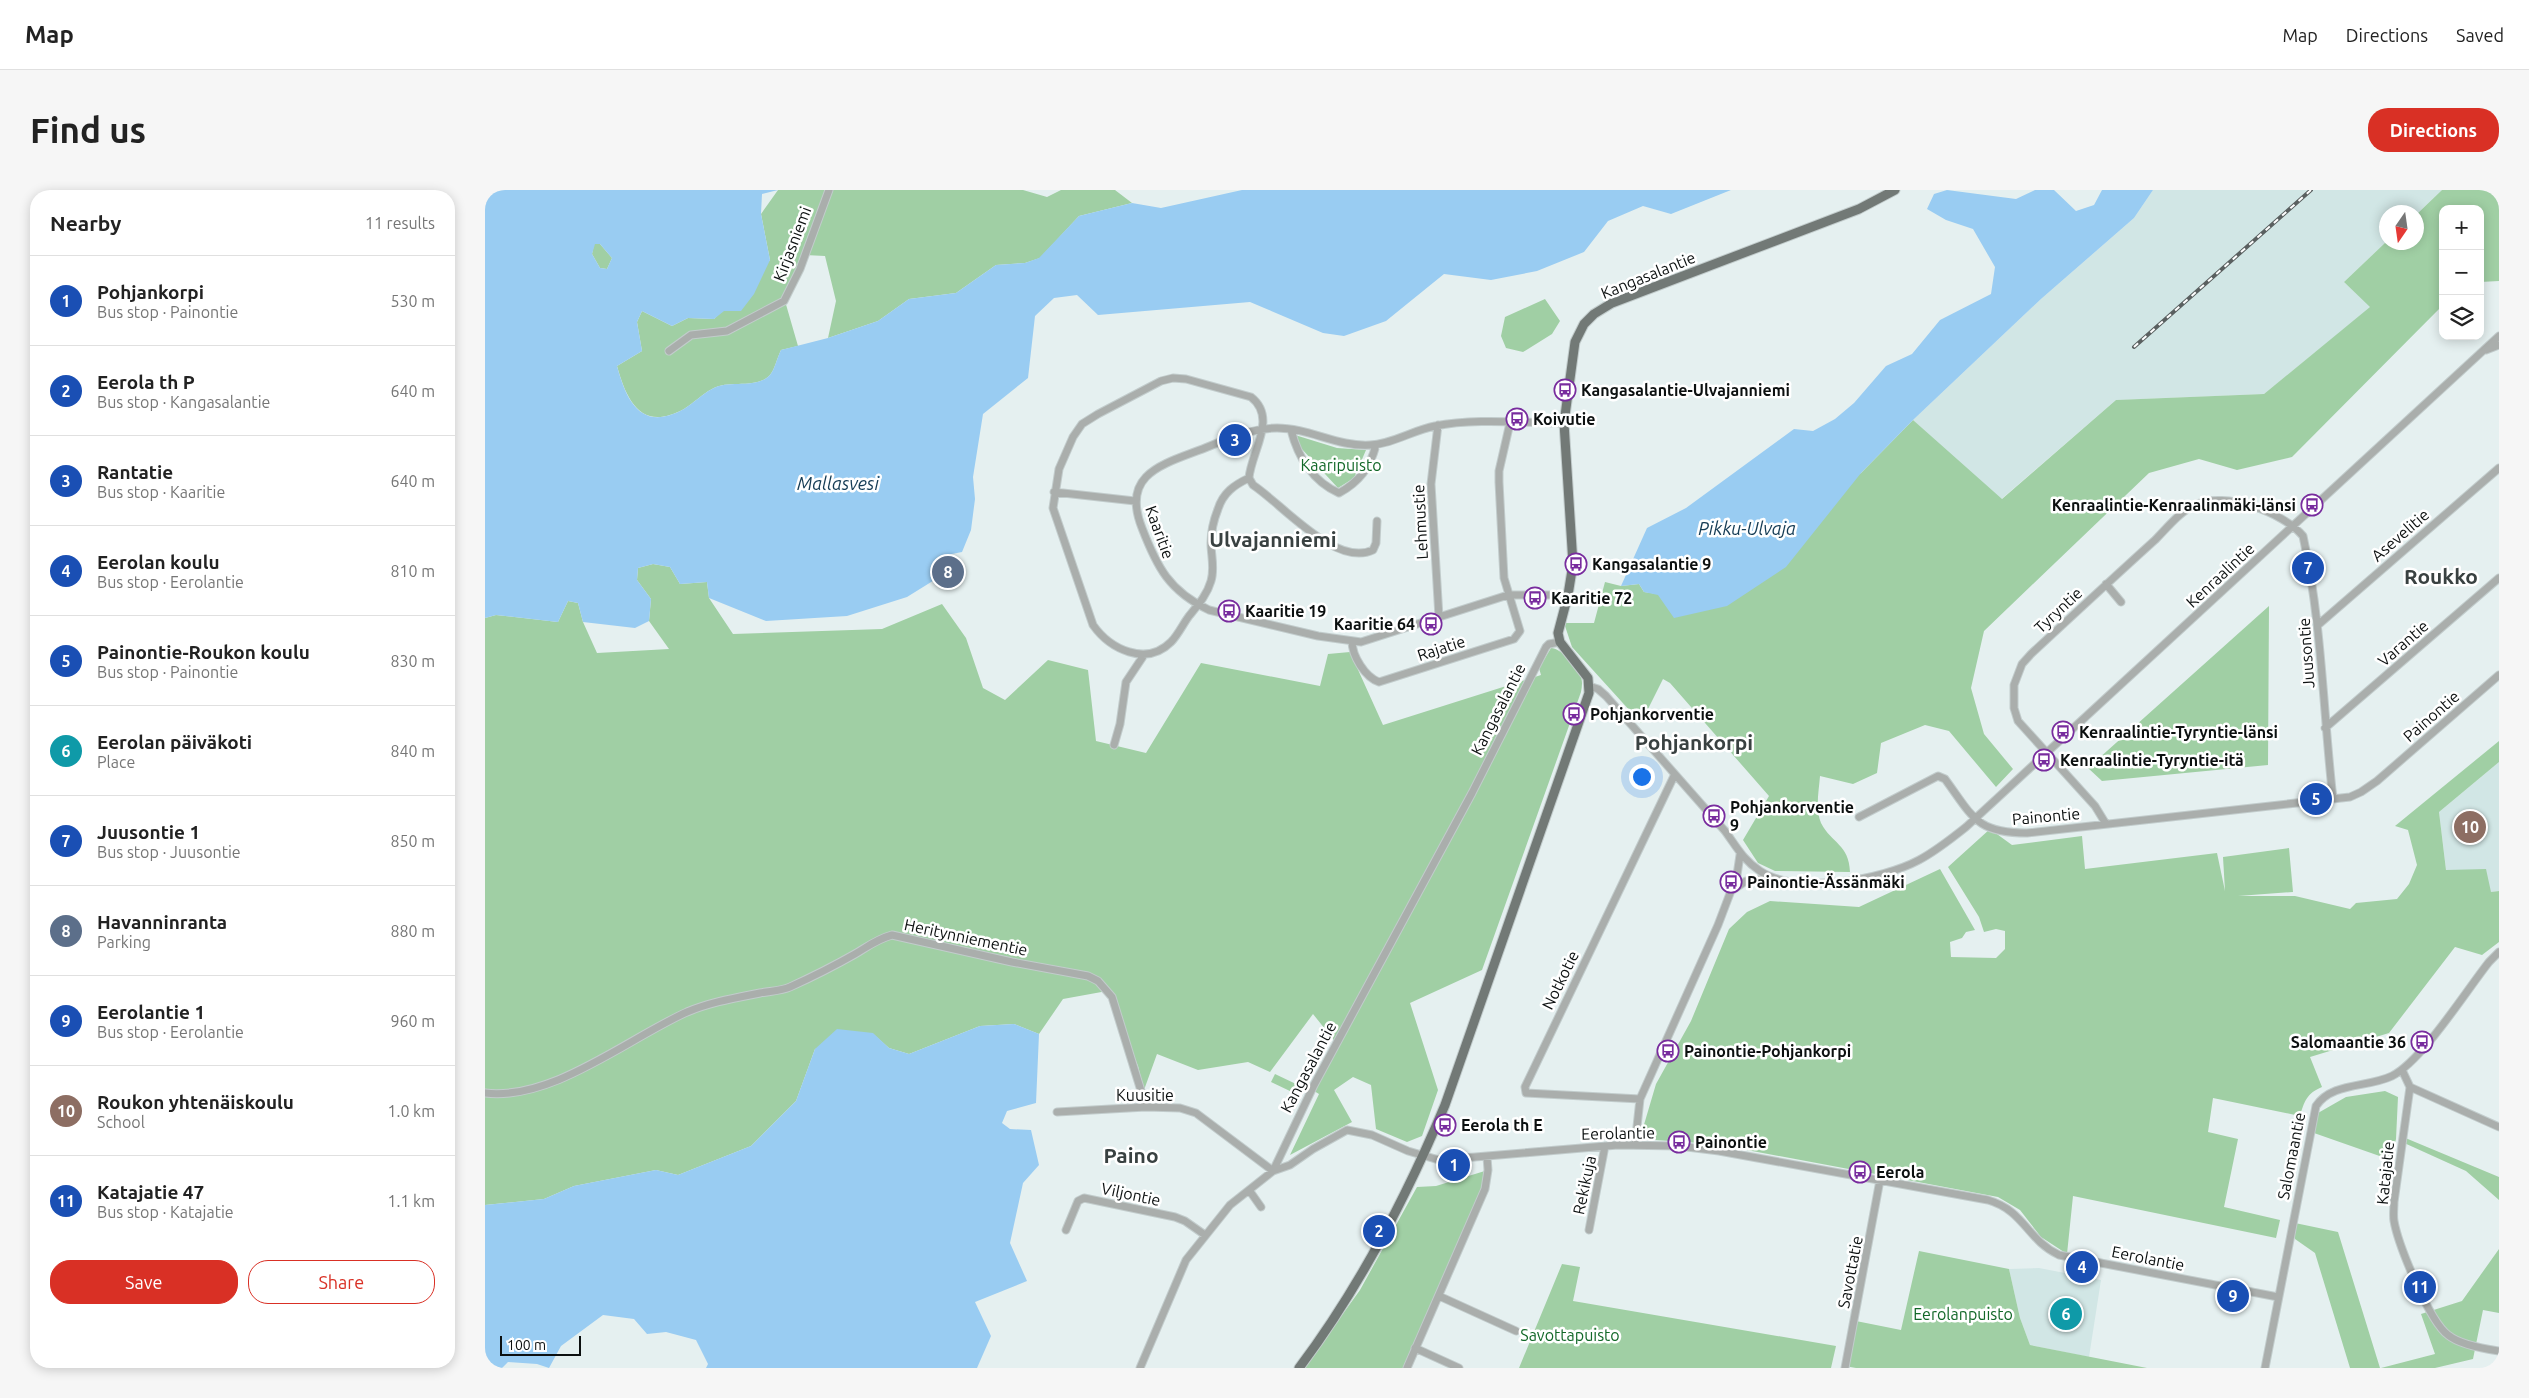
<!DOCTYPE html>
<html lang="en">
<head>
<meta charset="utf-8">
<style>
  body { margin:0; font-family:Ubuntu,sans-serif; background:#f6f6f6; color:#222 }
  .controls { position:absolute; right:15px; top:15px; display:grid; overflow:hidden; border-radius:10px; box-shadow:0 2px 12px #0003 }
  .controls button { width:45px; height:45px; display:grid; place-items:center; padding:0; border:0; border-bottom:1px solid #e0e0e0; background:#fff; color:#222; font:25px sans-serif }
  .compass { position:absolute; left:1894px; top:15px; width:45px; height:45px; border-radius:50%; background:#fff; box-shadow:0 2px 12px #0003; rotate:193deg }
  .scale { position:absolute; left:15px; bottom:12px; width:81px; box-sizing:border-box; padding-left:5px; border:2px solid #0c1010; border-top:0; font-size:14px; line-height:18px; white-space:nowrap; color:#0c1010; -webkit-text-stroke:4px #fff; paint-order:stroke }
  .you { position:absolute; left:1156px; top:586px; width:18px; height:18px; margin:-12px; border:4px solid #fff; border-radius:50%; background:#1a73e8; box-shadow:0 0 0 8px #1a73e833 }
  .badge { display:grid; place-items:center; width:32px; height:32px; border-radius:50%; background:#d93025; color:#fff; font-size:16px; font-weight:700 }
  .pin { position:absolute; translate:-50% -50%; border:2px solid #fff; box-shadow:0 1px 5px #0006 }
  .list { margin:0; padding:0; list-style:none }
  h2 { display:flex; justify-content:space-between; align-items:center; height:65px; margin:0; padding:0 20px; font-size:21px }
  h2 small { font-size:16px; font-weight:400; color:#767676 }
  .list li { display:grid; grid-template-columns:32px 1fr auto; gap:15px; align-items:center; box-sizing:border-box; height:90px; padding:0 20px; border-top:1px solid #e0e0e0 }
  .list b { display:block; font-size:19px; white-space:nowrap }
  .list p { margin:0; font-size:16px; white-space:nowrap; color:#767676 }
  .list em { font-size:16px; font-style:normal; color:#767676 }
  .actions { display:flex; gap:10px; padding:15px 20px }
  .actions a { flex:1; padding:11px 0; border:1px solid #d93025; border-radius:20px; text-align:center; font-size:18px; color:#d93025 }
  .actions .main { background:#d93025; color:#fff }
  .icon { flex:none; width:28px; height:28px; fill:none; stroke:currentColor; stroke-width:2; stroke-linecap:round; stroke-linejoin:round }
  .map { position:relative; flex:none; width:2014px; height:1178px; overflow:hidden; border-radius:20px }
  header { display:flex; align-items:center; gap:30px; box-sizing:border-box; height:70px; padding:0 25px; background:#fff; border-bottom:1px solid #e0e0e0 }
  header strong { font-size:24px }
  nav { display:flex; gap:28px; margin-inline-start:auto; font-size:18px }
  .intro { display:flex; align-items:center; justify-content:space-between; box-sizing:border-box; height:120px; padding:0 30px }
  h1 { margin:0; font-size:35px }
  .button { padding:12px 22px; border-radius:20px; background:#d93025; color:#fff; font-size:18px; font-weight:700 }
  main { display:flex; gap:30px; padding:0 30px }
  aside { flex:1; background:#fff; border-radius:20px; box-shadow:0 2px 12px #0003 }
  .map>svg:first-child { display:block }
  .built { fill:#d1e6e5 }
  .green { fill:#a0cfa4 }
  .water { fill:#99ccf2; fill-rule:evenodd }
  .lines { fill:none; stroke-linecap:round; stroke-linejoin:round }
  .minor-casing { stroke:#c2cccc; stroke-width:9 }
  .major-casing { stroke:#c2cccc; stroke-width:11 }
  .minor { stroke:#aaaeac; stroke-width:7 }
  .major { stroke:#727976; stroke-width:9 }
  .rail-casing { stroke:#5a6060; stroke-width:4 }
  .rail { stroke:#fff; stroke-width:2; stroke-dasharray:5.5; stroke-linecap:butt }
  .labels { text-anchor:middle; stroke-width:5; stroke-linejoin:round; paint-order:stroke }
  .street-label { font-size:16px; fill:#0c1010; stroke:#fff }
  .poi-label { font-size:16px; font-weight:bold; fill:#0c1010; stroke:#fff; text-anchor:start }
  .park-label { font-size:16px; fill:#126828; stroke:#fff }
  .water-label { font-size:18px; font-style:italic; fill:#143b54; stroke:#fff }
  .district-label { font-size:21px; font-weight:bold; fill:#394141; stroke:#fff }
</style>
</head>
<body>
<header>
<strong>Map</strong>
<nav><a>Map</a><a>Directions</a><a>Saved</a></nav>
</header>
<div class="intro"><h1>Find us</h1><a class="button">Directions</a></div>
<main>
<aside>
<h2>Nearby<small>11 results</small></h2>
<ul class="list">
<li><span class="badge" style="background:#1a4fb4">1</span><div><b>Pohjankorpi</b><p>Bus stop · Painontie</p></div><em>530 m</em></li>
<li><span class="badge" style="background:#1a4fb4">2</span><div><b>Eerola th P</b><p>Bus stop · Kangasalantie</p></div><em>640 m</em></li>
<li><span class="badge" style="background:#1a4fb4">3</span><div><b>Rantatie</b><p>Bus stop · Kaaritie</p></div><em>640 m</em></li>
<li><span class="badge" style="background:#1a4fb4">4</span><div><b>Eerolan koulu</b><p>Bus stop · Eerolantie</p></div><em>810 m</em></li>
<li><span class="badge" style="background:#1a4fb4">5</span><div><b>Painontie-Roukon koulu</b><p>Bus stop · Painontie</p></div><em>830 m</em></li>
<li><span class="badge" style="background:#0f9aa8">6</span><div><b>Eerolan päiväkoti</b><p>Place</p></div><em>840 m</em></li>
<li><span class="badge" style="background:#1a4fb4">7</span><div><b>Juusontie 1</b><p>Bus stop · Juusontie</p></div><em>850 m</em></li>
<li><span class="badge" style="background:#5c6f8a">8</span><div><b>Havanninranta</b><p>Parking</p></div><em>880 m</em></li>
<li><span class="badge" style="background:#1a4fb4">9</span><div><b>Eerolantie 1</b><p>Bus stop · Eerolantie</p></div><em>960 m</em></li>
<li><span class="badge" style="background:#8d6e63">10</span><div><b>Roukon yhtenäiskoulu</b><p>School</p></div><em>1.0 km</em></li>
<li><span class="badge" style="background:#1a4fb4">11</span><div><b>Katajatie 47</b><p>Bus stop · Katajatie</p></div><em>1.1 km</em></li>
</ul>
<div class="actions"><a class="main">Save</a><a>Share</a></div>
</aside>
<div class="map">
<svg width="2014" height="1178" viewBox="0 0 2014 1178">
  <rect width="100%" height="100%" fill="#e5f0f0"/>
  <path class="built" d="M1668,0H1957L1932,24L1902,22L1901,52L1859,92L1886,117L1779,204L1631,210L1514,311L1428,230L1556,109L1649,28Z
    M2014,572V701L2006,702L1962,687L1954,622Z
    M1554,1078L1616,1090L1604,1167L1545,1155L1535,1128L1524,1079Z"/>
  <path class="green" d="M293,0H538L562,7L576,0H630L647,13L594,26L555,68L540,73L511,75L471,103L424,109L393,131L343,148L351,111L340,66L320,65L300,111L313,156L296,160C292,168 290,179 285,185C271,200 245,189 227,199C217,204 209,213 199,219C157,242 142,212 132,176L157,161L152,132L157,121L187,136L203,128L229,129L285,70L276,24Z
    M1957,0H2014V91L1995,92V19H1958V115L1807,267L1752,280L1714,269L1664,283L1499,441L1486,498L1499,544L1528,579L1511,597L1464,541L1440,535L1396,553L1392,583L1368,594L1335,586C1334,600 1330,619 1336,633C1347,654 1364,654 1365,682L1290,681L1273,673L1258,650L1284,606L1185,493L1178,489L1156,533L1087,457L1079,433H1109L1120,392L1136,396L1154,394L1159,402L1173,404L1376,283L1428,230L1517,309L1631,210L1779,204L1885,117L1859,92L1901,52H1932V24Z
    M109,54H115L127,68L122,79L115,78L107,64Z
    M1060,109L1075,131L1067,144L1038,162L1021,158L1016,146L1020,127Z
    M810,245L852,258L881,260L869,288L853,298L815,257Z
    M168,374L185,377L195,394L222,392L224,408L248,444L397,439L457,414L481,448L498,498L520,510L563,470L603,480L611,551L661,563L716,473L835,496L843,464L865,462L898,535L1056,485L1054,478L1066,458C1076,458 1091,476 1095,485C1098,491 1097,496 1096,502L997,780L925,813L953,900L937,946L922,952L891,939L886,895L868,887L849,900L867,932L805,965L834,904L829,901L852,854L828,824L785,882L763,872L713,880L672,864L659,900L653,876L622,801L578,809L554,844L529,834L495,836L424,864L404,858L387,843L330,859L311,911L266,956L193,985L171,980L89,996L59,1009L0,1015V428L11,425L73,432L83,411L93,413L98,432L112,463L184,459L164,431L166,409L152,390L153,378Z
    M1784,416L1783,575L1617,591L1603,578Z
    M2014,551V572L1954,622L1961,680L2001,679L2006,702L2014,701V752L1997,765L1970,757L1904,843L1825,867L1837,897C1822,903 1819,912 1815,926L1728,908L1723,942L1753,949L1739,1017L1795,1030L1791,1048L1588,1006L1582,1064L1556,1047L1535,1020L1513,1007L1230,954L1170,950L1161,946L1158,938L1171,894L1206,831L1244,739L1262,722L1285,711L1374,717L1455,679L1490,740L1481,742L1477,748L1465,752L1466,767L1511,768L1520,759V741L1511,739L1499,742L1494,727L1463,677L1505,639L1527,655L1597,646L1600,679L1732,663L1740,701L1738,667L1804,658L1808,702L1753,706H1810L1865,719L1871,713L1912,709L1924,694L1932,675L1923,640L1910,636Z
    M790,884L811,894L807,902L786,892Z
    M1900,901L1913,907L1911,949L1906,970L1829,943L1833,923L1861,907Z
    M1918,947L2014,987V1010L1981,981L1917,952Z
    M1003,980L1000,999L922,1178H819L875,1100L932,997L951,996Z
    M1810,1033L1853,1042L1895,1178H1865L1830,1063L1810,1049Z
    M2014,1059V1123L1998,1120L1988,1169L1950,1178H1896L1950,1164L1936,1124L1977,1111Z
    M1434,1061L1524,1079L1535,1128L1545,1155L1662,1178H1371L1360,1176L1371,1131L1416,1140Z
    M1077,1074L1095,1077L1088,1111L1351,1156L1346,1178H1034Z"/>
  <path class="water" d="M0,0H293L277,4L276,24L285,70L269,104L256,121H239L229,129L203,128L187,136L157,121L152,132L157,161L132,176C142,213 157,242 199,219C209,213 217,204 227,199C245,189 271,200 285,185C290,179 292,168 296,160L343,148L393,131L424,109L471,103L511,75L540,73L554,68L594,26L647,13L676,18L757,0H1246L1186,24L1158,16L1123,31L1099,62L1052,81L1006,90L959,84L901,131L859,146L838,143L765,112L613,125L592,105L569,108L550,126L543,188L498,224L488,287L490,309L486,340L477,362L467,364L458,369L451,389L422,407L362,426L281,431L224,408L222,392L195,394L185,377L168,374L153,378L152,390L166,409L164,431L150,438L98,432L93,413L83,411L73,432L11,425L0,428ZM110,54H115L127,68L122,79L115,78L107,64Z
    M1462,0L1531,9L1550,0H1569L1591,21L1609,15L1617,0H1668L1649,28L1556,109L1428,230L1376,283L1301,377L1242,416L1189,428L1173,405L1159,402L1154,394L1136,396L1162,338L1201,318L1309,239L1328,241L1350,229L1369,213L1401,176L1427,164L1455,130L1506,104L1510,77L1488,39L1461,30L1442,19L1449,4Z
    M529,834L554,844L551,913L522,921L517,933L525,939L546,940L554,975L538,993L525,1053L542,1091L490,1112L506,1146L492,1178H221L223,1174L211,1150L181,1142L162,1144L149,1129L118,1125L76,1156L64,1178L52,1174L23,1172L17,1178H0V1015L59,1009L89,996L171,980L193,985L266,956L311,911L330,859L352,839L388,843L404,858L424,864L495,836Z"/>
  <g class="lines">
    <g class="minor-casing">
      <path id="minor" d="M2001,160L2014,155
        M184,161L206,145L242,141L299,111L315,79L344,0
        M1079,233C1037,233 991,228 950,236C928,240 908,254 885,255C853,257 824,238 792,238C767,238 742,249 720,258C679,274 635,283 657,338C672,377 684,401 724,420L833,446L876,452L1023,405H1083
        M953,235L946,294L954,427
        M806,240C813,267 828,292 854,303C874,292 885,278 891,255
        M764,288C749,295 738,303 733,319C729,329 726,343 726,353C726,366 730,378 726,391C722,405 713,415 704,426C698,434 693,445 686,452C661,477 625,459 608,435L568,318L574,279L588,247L597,234L613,224L676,191L688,188L701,189L766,207C793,228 766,262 764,288L768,295C797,314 851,378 888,360L891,353L892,331
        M569,302L650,311
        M1621,394L1636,412
        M1834,434L2014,278
        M867,451C867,466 880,487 894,492L1029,449L1035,441L1019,388L1014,292V281L1025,233
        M1104,496L1113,499L1121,506L1240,641C1251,656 1258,670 1275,681C1311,705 1397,690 1434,670C1451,661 1466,649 1481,637L2014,146
        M1840,538L2014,388
        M629,555L635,534L641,492L659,465
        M1374,627L1453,586L1460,589C1488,627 1491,643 1542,643L1865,607L1876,602L1892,591L2014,485
        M1621,634L1610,616L1533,531L1529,518V495L1537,474L1546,464C1587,426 1628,388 1670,350C1681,339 1695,321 1710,315C1740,301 1798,322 1818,346C1837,433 1838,521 1848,609
        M1246,701L1261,691L1287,688
        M1917,880L1925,897L1909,1012C1909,1018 1908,1025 1909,1031C1913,1054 1944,1131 1963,1145C1974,1154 2000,1159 2014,1161
        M1925,897L2014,937
        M0,903C67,911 142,849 202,822C226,812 250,808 275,803C285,801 296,801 305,797C327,787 349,776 370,764C382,757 392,749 407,745L527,772L603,786L613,791L627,807L661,917
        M1155,909L1041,903L1040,897L1189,586
        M572,922L661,917L695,918L711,923L788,981L805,975L828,959L862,940L887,945L923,961L954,970L1133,955L1194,956L1234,961L1503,1010C1540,1021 1541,1049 1574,1065L1793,1107
        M1150,955L1155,909L1233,735L1252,685L1255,665
        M764,1000L776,1017
        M581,1040L593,1011L599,1008L690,1027L700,1031L720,1045
        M1104,1040L1120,956
        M954,1106L1031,1141
        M930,1158L974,1178
        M655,1178L701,1070L745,1015L788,981L829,895L987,603L1061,457L1064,454L1075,452
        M922,1178L1000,999L1003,980L1002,967
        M1360,1178L1395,990
        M1780,1178L1831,916C1847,892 1882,898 1907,886C1937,871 1981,801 2004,772L2014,762"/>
    </g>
    <g class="major-casing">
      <path id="major" d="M814,1178C875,1097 921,1008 960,915L1104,503L1103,488L1075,452L1073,443L1083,405L1088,374L1079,233L1090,152L1099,134L1109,124L1127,113L1374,19L1410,0"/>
    </g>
    <use href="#minor" class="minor"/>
    <use href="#major" class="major"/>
    <g class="rail-casing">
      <path id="rail" d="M1649,157L1826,0"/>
    </g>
    <use href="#rail" class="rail"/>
  </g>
  <defs>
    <g id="bus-ring" transform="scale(1.125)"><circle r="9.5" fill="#fff" stroke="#782c9e" stroke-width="1.5"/><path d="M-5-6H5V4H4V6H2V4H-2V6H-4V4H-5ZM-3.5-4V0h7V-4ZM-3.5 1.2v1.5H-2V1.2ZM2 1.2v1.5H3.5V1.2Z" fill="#782c9e"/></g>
  </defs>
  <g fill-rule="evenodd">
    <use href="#bus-ring" x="1080" y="200"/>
    <use href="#bus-ring" x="1032" y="229"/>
    <use href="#bus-ring" x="1827" y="315"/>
    <use href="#bus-ring" x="1091" y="374"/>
    <use href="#bus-ring" x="1050" y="408"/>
    <use href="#bus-ring" x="744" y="421"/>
    <use href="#bus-ring" x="946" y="434"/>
    <use href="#bus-ring" x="1089" y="524"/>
    <use href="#bus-ring" x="1578" y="542"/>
    <use href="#bus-ring" x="1559" y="570"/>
    <use href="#bus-ring" x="1229" y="626"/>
    <use href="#bus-ring" x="1246" y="692"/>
    <use href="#bus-ring" x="1937" y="852"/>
    <use href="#bus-ring" x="1183" y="861"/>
    <use href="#bus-ring" x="960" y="935"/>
    <use href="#bus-ring" x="1194" y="952"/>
    <use href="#bus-ring" x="1375" y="982"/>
  </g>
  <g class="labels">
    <g class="street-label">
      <text transform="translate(307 54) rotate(-69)" y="6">Kirjasniemi</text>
      <text transform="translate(1163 85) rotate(-22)" y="6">Kangasalantie</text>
      <text transform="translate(935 332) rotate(-93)" y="6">Lehmustie</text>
      <text transform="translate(675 342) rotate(70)" y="6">Kaaritie</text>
      <text transform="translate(1915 345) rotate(-41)" y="6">Asevelitie</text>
      <text transform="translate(1735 385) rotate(-43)" y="6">Kenraalintie</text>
      <text transform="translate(1573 420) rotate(-43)" y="6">Tyryntie</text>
      <text transform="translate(1918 453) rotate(-41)" y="6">Varantie</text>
      <text transform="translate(956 458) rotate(-18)" y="6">Rajatie</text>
      <text transform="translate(1821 463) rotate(-94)" y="6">Juusontie</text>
      <text transform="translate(1013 519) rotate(-63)" y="6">Kangasalantie</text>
      <text transform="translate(1946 526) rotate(-41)" y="6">Painontie</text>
      <text transform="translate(1561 626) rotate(-5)" y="6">Painontie</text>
      <text transform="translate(481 747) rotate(12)" y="6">Heritynniementie</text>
      <text transform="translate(1075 790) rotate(-64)" y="6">Notkotie</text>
      <text transform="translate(823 877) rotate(-62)" y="6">Kangasalantie</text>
      <text x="660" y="911">Kuusitie</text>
      <text transform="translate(1133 943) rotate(-1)" y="6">Eerolantie</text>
      <text transform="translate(1806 966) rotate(-79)" y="6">Salomaantie</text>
      <text transform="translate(1900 983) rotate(-84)" y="6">Katajatie</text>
      <text transform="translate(1099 995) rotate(-78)" y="6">Rekikuja</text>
      <text transform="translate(646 1004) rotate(12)" y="6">Viljontie</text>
      <text transform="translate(1663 1068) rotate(11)" y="6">Eerolantie</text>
      <text transform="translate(1365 1082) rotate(-79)" y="6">Savottatie</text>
    </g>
    <g class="poi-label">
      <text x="1096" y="206">Kangasalantie-Ulvajanniemi</text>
      <text x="1048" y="235">Koivutie</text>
      <text x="1811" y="321" text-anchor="end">Kenraalintie-Kenraalinmäki-länsi</text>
      <text x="1107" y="380">Kangasalantie 9</text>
      <text x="1066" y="414">Kaaritie 72</text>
      <text x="760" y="427">Kaaritie 19</text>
      <text x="930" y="440" text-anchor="end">Kaaritie 64</text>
      <text x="1105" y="530">Pohjankorventie</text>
      <text x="1594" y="548">Kenraalintie-Tyryntie-länsi</text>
      <text x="1575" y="576">Kenraalintie-Tyryntie-itä</text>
      <text x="1245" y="623">Pohjankorventie<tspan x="1245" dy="18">9</tspan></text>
      <text x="1262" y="698">Painontie-Ässänmäki</text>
      <text x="1921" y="858" text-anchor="end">Salomaantie 36</text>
      <text x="1199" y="867">Painontie-Pohjankorpi</text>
      <text x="976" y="941">Eerola th E</text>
      <text x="1210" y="958">Painontie</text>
      <text x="1391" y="988">Eerola</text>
    </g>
    <g class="park-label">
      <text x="856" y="281">Kaaripuisto</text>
      <text x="1478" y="1130">Eerolanpuisto</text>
      <text x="1085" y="1151">Savottapuisto</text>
    </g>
    <g class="water-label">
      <text x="353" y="300">Mallasvesi</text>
      <text x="1262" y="345">Pikku-Ulvaja</text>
    </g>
    <g class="district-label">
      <text x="788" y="357">Ulvajanniemi</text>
      <text x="1956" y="394">Roukko</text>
      <text x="1209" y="560">Pohjankorpi</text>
      <text x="646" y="973">Paino</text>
    </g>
  </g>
</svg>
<div class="controls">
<button>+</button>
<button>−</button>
<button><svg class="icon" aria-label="layers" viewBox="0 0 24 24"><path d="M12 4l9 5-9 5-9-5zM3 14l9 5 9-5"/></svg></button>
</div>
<svg class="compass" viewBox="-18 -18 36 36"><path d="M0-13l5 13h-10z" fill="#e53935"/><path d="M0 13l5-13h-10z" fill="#767676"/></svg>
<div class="scale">100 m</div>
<div class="you"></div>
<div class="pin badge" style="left:969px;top:975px;background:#1a4fb4">1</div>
<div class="pin badge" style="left:894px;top:1041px;background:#1a4fb4">2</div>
<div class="pin badge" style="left:750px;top:250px;background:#1a4fb4">3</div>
<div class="pin badge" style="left:1597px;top:1077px;background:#1a4fb4">4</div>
<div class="pin badge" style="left:1831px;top:609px;background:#1a4fb4">5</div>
<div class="pin badge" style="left:1581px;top:1124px;background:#0f9aa8">6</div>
<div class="pin badge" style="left:1823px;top:378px;background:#1a4fb4">7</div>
<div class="pin badge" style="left:463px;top:382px;background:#5c6f8a">8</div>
<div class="pin badge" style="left:1748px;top:1106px;background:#1a4fb4">9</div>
<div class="pin badge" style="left:1985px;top:637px;background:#8d6e63">10</div>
<div class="pin badge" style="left:1935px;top:1097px;background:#1a4fb4">11</div>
</div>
</main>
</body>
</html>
